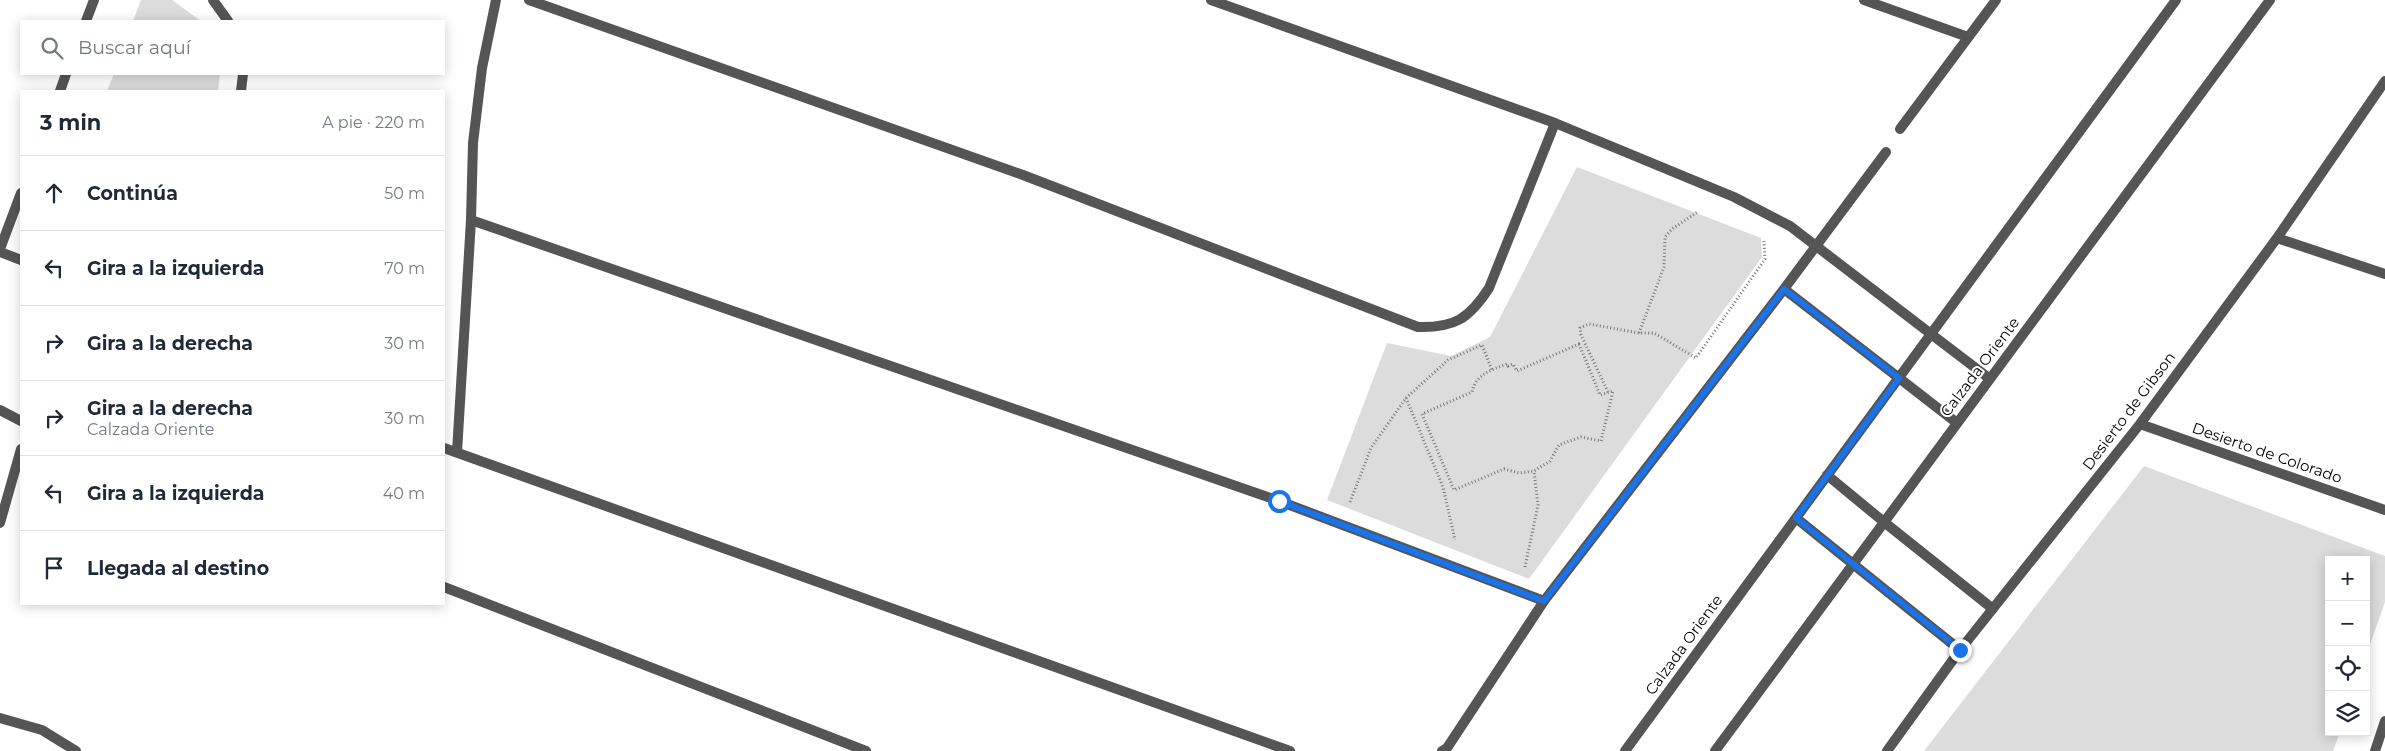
<!DOCTYPE html>
<html lang="es">
<head>
<meta charset="utf-8">
<style>
  body { margin:0; font-family:Montserrat,sans-serif; background:#f2f2f3; color:#1f2937 }
  .controls { position:absolute; right:15px; bottom:15px; display:grid; overflow:hidden; border-radius:0px; box-shadow:0 2px 12px #0003 }
  .controls button { width:45px; height:45px; display:grid; place-items:center; padding:0; border:0; border-bottom:1px solid #e0e1e3; background:#fff; color:#1f2937; font:25px sans-serif }
  .stop { position:absolute; width:15px; height:15px; margin:-11px; border:4px solid #1a73e8; border-radius:50%; background:#fff }
  .stop.end { background:#1a73e8; border-color:#fff; box-shadow:0 1px 5px #0008 }
  .list { margin:0; padding:0; list-style:none }
  h2 { display:flex; justify-content:space-between; align-items:center; height:65px; margin:0; padding:0 20px; font-size:21px }
  h2 small { font-size:16px; font-weight:400; color:#747a83 }
  .list li { display:grid; grid-template-columns:32px 1fr auto; gap:15px; align-items:center; box-sizing:border-box; height:75px; padding:0 20px; border-top:1px solid #e0e1e3 }
  .list b { display:block; font-size:19px; white-space:nowrap }
  .list p { margin:0; font-size:16px; white-space:nowrap; color:#747a83 }
  .list em { font-size:16px; font-style:normal; color:#747a83 }
  .icon { flex:none; width:28px; height:28px; fill:none; stroke:currentColor; stroke-width:2; stroke-linecap:round; stroke-linejoin:round }
  .map { position:relative; flex:none; width:2385px; height:751px; overflow:hidden }
  .search { position:absolute; background:#fff; box-shadow:0 2px 12px #0003; left:20px; top:20px; width:425px; height:55px; display:flex; align-items:center; gap:12px; box-sizing:border-box; padding:0 18px; border-radius:0px; color:#747a83; font-size:19px }
  .panel { position:absolute; background:#fff; box-shadow:0 2px 12px #0003; left:20px; top:90px; width:425px; height:515px; border-radius:0px }
  .map>svg:first-child { display:block }
  .green { fill:#dcdcdc }
  .lines { fill:none; stroke-linecap:round; stroke-linejoin:round }
  .path { stroke:#777; stroke-width:3; stroke-dasharray:1 2.5; stroke-linecap:butt }
  .minor { stroke:#555; stroke-width:10 }
  .tertiary { stroke:#555; stroke-width:10 }
  .route { stroke:#1a73e8; stroke-width:6 }
  .labels { text-anchor:middle; stroke-width:4; stroke-linejoin:round; paint-order:stroke }
  .street-label { font-size:15px; fill:#000; stroke:#fff }
</style>
</head>
<body>
<div class="map">
<svg width="2385" height="751" viewBox="0 0 2385 751">
  <rect width="100%" height="100%" fill="#fff"/>
  <path class="green" d="M141,0H172L201,21H133Z
    M114,74H220L218,91H107Z
    M1577,167L1761,238L1762,257L1529,579L1327,500L1387,343L1451,356L1490,337Z
    M2144,466L2385,556V602L2366,656V560H2329V732H2340L2333,751H1924Z"/>
  <g class="lines">
    <path class="path" d="M1639,333L1664,267L1665,237L1672,229L1699,211
      M1579,344L1600,395L1613,391L1601,441L1581,437L1559,445L1550,461L1534,471L1519,473L1504,469L1454,490L1422,414L1472,392C1476,374 1491,370 1507,364L1508,366L1513,364L1517,371Z
      M1608,392L1581,335L1580,328L1589,324L1639,333H1654L1696,358L1765,259L1764,241
      M1406,398L1443,487L1455,540
      M1350,502L1371,448L1406,398L1448,360L1482,345L1492,370
      M1525,567L1538,505L1534,471"/>
    <path class="minor" d="M213,0L228,21
      M529,0L1023,175L1418,327C1454,328 1469,319 1489,288L1555,123
      M1211,0L1555,123L1734,197L1790,226L1931,334
      M1864,0L1968,37
      M86,21L94,0
      M60,91L66,74
      M241,91L243,74
      M1900,129L1996,0
      M471,220L1279,501L1544,601
      M2277,238L2385,274
      M0,249L21,193
      M0,252L21,260
      M1784,289L1899,378
      M0,410L21,421
      M2140,424L2385,510
      M444,448L1290,751
      M457,452L471,220L473,143L482,68L496,0
      M1884,522L1993,609
      M0,523L21,449
      M1853,564L1960,650
      M444,587L866,751
      M0,718L42,730L76,751
      M1442,751L1447,748L1544,601L1784,289L1886,152
      M1887,751L1960,650L2140,424L2277,238L2385,81
      M2375,751L2385,721"/>
    <path class="tertiary" d="M1931,334L1990,379
      M1899,378L1957,423
      M1827,475L1884,522
      M1796,518L1853,564
      M1625,751L2176,0
      M1715,751L2270,0"/>
  </g>
  <g class="lines">
    <path class="route" d="M1279,501L1544,601L1784,289L1899,378L1796,518L1960,650"/>
  </g>
  <g class="labels">
    <g class="street-label">
      <text transform="translate(1980 367) rotate(-53)" y="5">Calzada Oriente</text>
      <text transform="translate(2129 411) rotate(-53)" y="5">Desierto de Gibson</text>
      <text transform="translate(2267 453) rotate(19)" y="5">Desierto de Colorado</text>
      <text transform="translate(1684 645) rotate(-54)" y="5">Calzada Oriente</text>
    </g>
  </g>
</svg>
<div class="controls">
<button>+</button>
<button>−</button>
<button><svg class="icon" aria-label="locate" viewBox="0 0 24 24"><circle cx="12" cy="12" r="6"/><path d="M12 2v4M12 18v4M2 12h4M18 12h4"/></svg></button>
<button><svg class="icon" aria-label="layers" viewBox="0 0 24 24"><path d="M12 4l9 5-9 5-9-5zM3 14l9 5 9-5"/></svg></button>
</div>
<div class="stop" style="left:1279px;top:501px"></div>
<div class="stop end" style="left:1960px;top:650px"></div>
<div class="search"><svg class="icon" aria-label="search" viewBox="0 0 24 24"><circle cx="10" cy="10" r="6"/><path d="M15 15l6 6"/></svg>Buscar aquí</div>
<section class="panel">
<h2>3 min<small>A pie · 220 m</small></h2>
<ul class="list">
<li><svg class="icon" aria-label="ahead" viewBox="0 0 24 24"><path d="M12 20V5M6 11l6-6 6 6"/></svg><div><b>Continúa</b></div><em>50 m</em></li>
<li><svg class="icon" aria-label="left" viewBox="0 0 24 24"><path d="M17 20v-9H6M10 6l-5 5 5 5"/></svg><div><b>Gira a la izquierda</b></div><em>70 m</em></li>
<li><svg class="icon" aria-label="right" viewBox="0 0 24 24"><path d="M7 20v-9h11M14 6l5 5-5 5"/></svg><div><b>Gira a la derecha</b></div><em>30 m</em></li>
<li><svg class="icon" aria-label="right" viewBox="0 0 24 24"><path d="M7 20v-9h11M14 6l5 5-5 5"/></svg><div><b>Gira a la derecha</b><p>Calzada Oriente</p></div><em>30 m</em></li>
<li><svg class="icon" aria-label="left" viewBox="0 0 24 24"><path d="M17 20v-9H6M10 6l-5 5 5 5"/></svg><div><b>Gira a la izquierda</b></div><em>40 m</em></li>
<li><svg class="icon" aria-label="arrive" viewBox="0 0 24 24"><path d="M6 21V4h12l-3 4 3 4H6"/></svg><div><b>Llegada al destino</b></div></li>
</ul>
</section>
</div>
</body>
</html>
